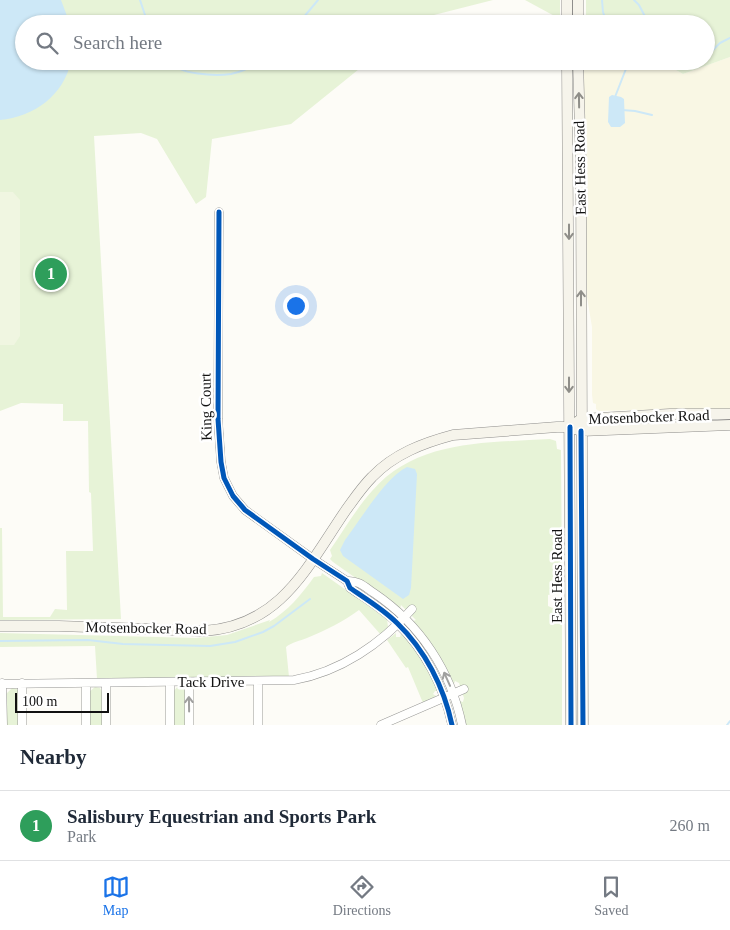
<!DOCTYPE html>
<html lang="en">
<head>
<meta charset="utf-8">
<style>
  body { margin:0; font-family:Georgia,serif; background:#f6f6f7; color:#1f2937 }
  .scale { position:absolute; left:15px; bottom:12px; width:94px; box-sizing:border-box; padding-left:5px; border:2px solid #111; border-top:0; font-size:14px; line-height:18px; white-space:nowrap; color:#111; -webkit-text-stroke:4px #fff; paint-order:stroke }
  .you { position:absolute; left:295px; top:305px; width:18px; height:18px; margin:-12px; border:4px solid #fff; border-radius:50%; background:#1a73e8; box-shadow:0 0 0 8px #1a73e833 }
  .badge { display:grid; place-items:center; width:32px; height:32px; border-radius:50%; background:#1a73e8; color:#fff; font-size:16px; font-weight:700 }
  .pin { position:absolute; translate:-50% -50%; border:2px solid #fff; box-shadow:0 1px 5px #0006 }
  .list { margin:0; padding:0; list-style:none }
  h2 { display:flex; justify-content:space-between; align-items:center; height:65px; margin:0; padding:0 20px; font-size:21px }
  h2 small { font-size:16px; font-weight:400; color:#747a83 }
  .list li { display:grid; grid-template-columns:32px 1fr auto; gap:15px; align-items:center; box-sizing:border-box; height:70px; padding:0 20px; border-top:1px solid #e0e1e3 }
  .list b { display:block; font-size:19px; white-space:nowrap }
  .list p { margin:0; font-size:16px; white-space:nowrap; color:#747a83 }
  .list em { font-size:16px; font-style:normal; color:#747a83 }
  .icon { flex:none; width:28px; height:28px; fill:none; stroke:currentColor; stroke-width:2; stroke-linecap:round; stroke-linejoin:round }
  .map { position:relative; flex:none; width:730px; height:725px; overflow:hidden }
  .search { position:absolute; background:#fff; box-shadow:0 1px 4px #0004; left:15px; right:15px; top:15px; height:55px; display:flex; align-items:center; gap:12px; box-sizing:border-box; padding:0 18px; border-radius:28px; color:#747a83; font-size:19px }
  .sheet { height:135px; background:#fff }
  nav { display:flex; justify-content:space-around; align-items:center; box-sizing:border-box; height:70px; border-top:1px solid #e0e1e3; background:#fff; font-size:14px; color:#747a83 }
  nav a { display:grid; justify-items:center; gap:2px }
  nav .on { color:#1a73e8 }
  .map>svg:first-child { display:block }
  .farmland { fill:#f9f7e4 }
  .green { fill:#e7f3d7 }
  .pitch { fill:#f0f6e1 }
  .water { fill:#cde8f7 }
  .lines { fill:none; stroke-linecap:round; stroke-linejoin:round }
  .stream { stroke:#cde8f7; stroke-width:2 }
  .minor-casing { stroke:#979795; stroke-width:9 }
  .secondary-casing { stroke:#8e8d8b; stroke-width:11 }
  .minor { stroke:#fffffe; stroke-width:8 }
  .secondary { stroke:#f6f4eb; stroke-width:10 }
  .cycleway-casing { stroke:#fff; stroke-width:8 }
  .cycleway { stroke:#0057b8; stroke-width:5 }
  .oneway { stroke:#8f8e89 }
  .oneway2 { stroke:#a0a09f }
  .labels { text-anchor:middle; stroke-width:5; stroke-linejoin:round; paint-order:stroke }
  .street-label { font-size:15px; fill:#111; stroke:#fff }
</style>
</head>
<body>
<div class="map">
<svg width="730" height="725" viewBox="0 0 730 725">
  <rect width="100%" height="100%" fill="#fdfcf7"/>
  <path class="farmland" d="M730,57V412L637,413V410L599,411L596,409V404L593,403L592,395V327L586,291L583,61H660L683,74Z"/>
  <path class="green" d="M0,0H493L430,16L418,24H24V61H369L291,124L212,139L206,197L196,204L157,139L141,133L94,136L121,619L0,620V528H2L3,617H50L55,609L67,610L66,551H93L91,493L89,492L88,421H63V404L21,403L0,411Z
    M525,0H560V19Z
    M586,0H730V57L683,74L660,61H706V24H594L586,19Z
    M550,439L556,441L557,449L561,450L562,582L555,593L548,595V606C556,609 560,612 562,622V725H464L459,701L463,702L464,698L459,683L455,681L454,684L452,683L414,623L413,621L416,620L401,605L400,609L398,608L333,562L330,559L332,556L330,550C344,530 356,509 372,491C417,439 487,443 550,439Z
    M322,573L387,619L388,627L381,635L359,610C343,622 326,630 307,638C300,641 292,642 286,647L289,677L97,679L95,646L0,647V633L196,638L227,635L270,620L269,622C288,611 301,595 314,577L321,576Z
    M396,633V637H400L401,633C418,643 431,673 438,691H435L433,694L436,696L423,703L408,667L406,668L387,640Z
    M178,686L183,688L186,692V725H173V692Z
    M95,687L100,688L102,692L103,725H89V692Z
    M12,688L17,689L20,694V725H6V694Z"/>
  <path class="pitch" d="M0,192H13L20,200V336L14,345H0Z"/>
  <path class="water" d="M0,0H61L70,24H24V61H71C64,95 34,117 0,120Z
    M612,95L621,97L624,99L625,123L620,127H611L608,122L609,97Z
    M407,467L415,469L417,474L411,588L409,595L403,599L343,556L340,550L345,540C361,519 385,478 407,467Z"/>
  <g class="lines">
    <path class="stream" d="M140,0L148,24
      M602,0L603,12L607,24
      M634,0L639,5L649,24
      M298,24L318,0
      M706,57L720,43L730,38
      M169,61C178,75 216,76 231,74C241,72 252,67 260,61
      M682,61L690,65L701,61
      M615,97L629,61
      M622,110L635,111L652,115
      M0,641L88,640L123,644L210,646L235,642L263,632L274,626L310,599
      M727,725L730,721"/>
    <g class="minor-casing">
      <path id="minor" d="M219,212L218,419L221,462L224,478L233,496L245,510L313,559L347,581L350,588C366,599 383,609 397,623C425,650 444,687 452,725
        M347,581C358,580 365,587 374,593C420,624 451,671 462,725
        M170,682V725
        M189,682V725
        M258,682V725
        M2,683L3,725
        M22,683V725
        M86,683V725
        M106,683V725
        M0,684L294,680C340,672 381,644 412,609
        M381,725L464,689"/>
    </g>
    <g class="secondary-casing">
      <path id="secondary" d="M567,24V0
        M578,24V0
        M567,61L571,725
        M578,61L581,166L583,725
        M577,422L581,419L670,414H730
        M0,626H59L204,631C281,626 307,567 346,510C354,499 362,487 372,477C394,454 423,443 453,435L557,427H570L581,431L730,425"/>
    </g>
    <use href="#minor" class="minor"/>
    <use href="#secondary" class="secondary"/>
    <g class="cycleway-casing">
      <path id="cycleway" d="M219,212L218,419L221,462L224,478L233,496L245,510L313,559L347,581L350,588C366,599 383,609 397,623C425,650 444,687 452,725
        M570,427L571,725
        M581,431L583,725"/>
    </g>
    <use href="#cycleway" class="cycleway"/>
  </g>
  <defs><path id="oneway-shaft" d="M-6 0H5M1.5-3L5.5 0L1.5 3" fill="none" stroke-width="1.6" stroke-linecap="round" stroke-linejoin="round" transform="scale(1.25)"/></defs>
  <g class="oneway">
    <use href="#oneway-shaft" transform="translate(579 100) rotate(-91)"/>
    <use href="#oneway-shaft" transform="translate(569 232) rotate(90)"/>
    <use href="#oneway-shaft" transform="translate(581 298) rotate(-90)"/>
    <use href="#oneway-shaft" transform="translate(569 385) rotate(90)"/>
  </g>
  <g class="oneway2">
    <use href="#oneway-shaft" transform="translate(447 679) rotate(-114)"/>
    <use href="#oneway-shaft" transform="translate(189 704) rotate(-91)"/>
  </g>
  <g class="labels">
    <g class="street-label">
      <text transform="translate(580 168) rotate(-91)" y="5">East Hess Road</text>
      <text transform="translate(206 407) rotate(-91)" y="5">King Court</text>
      <text transform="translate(649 417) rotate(-2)" y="5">Motsenbocker Road</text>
      <text transform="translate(557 576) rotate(-90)" y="5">East Hess Road</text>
      <text transform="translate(146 628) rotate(1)" y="5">Motsenbocker Road</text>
      <text x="211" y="687">Tack Drive</text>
    </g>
  </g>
</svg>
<div class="scale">100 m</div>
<div class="you"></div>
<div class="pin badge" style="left:51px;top:274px;background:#2e9e5b">1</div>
<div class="search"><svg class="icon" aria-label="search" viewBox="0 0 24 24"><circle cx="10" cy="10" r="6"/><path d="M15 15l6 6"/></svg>Search here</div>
</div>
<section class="sheet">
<h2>Nearby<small></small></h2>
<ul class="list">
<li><span class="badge" style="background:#2e9e5b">1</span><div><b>Salisbury Equestrian and Sports Park</b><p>Park</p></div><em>260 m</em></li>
</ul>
</section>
<nav>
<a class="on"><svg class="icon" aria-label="map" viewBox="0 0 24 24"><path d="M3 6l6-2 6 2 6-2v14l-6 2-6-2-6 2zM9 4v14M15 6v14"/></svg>Map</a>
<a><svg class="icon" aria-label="directions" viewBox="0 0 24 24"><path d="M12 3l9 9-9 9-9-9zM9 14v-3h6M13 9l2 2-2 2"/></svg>Directions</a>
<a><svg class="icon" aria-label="saved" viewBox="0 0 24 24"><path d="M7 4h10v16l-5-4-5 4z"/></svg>Saved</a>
</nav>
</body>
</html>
